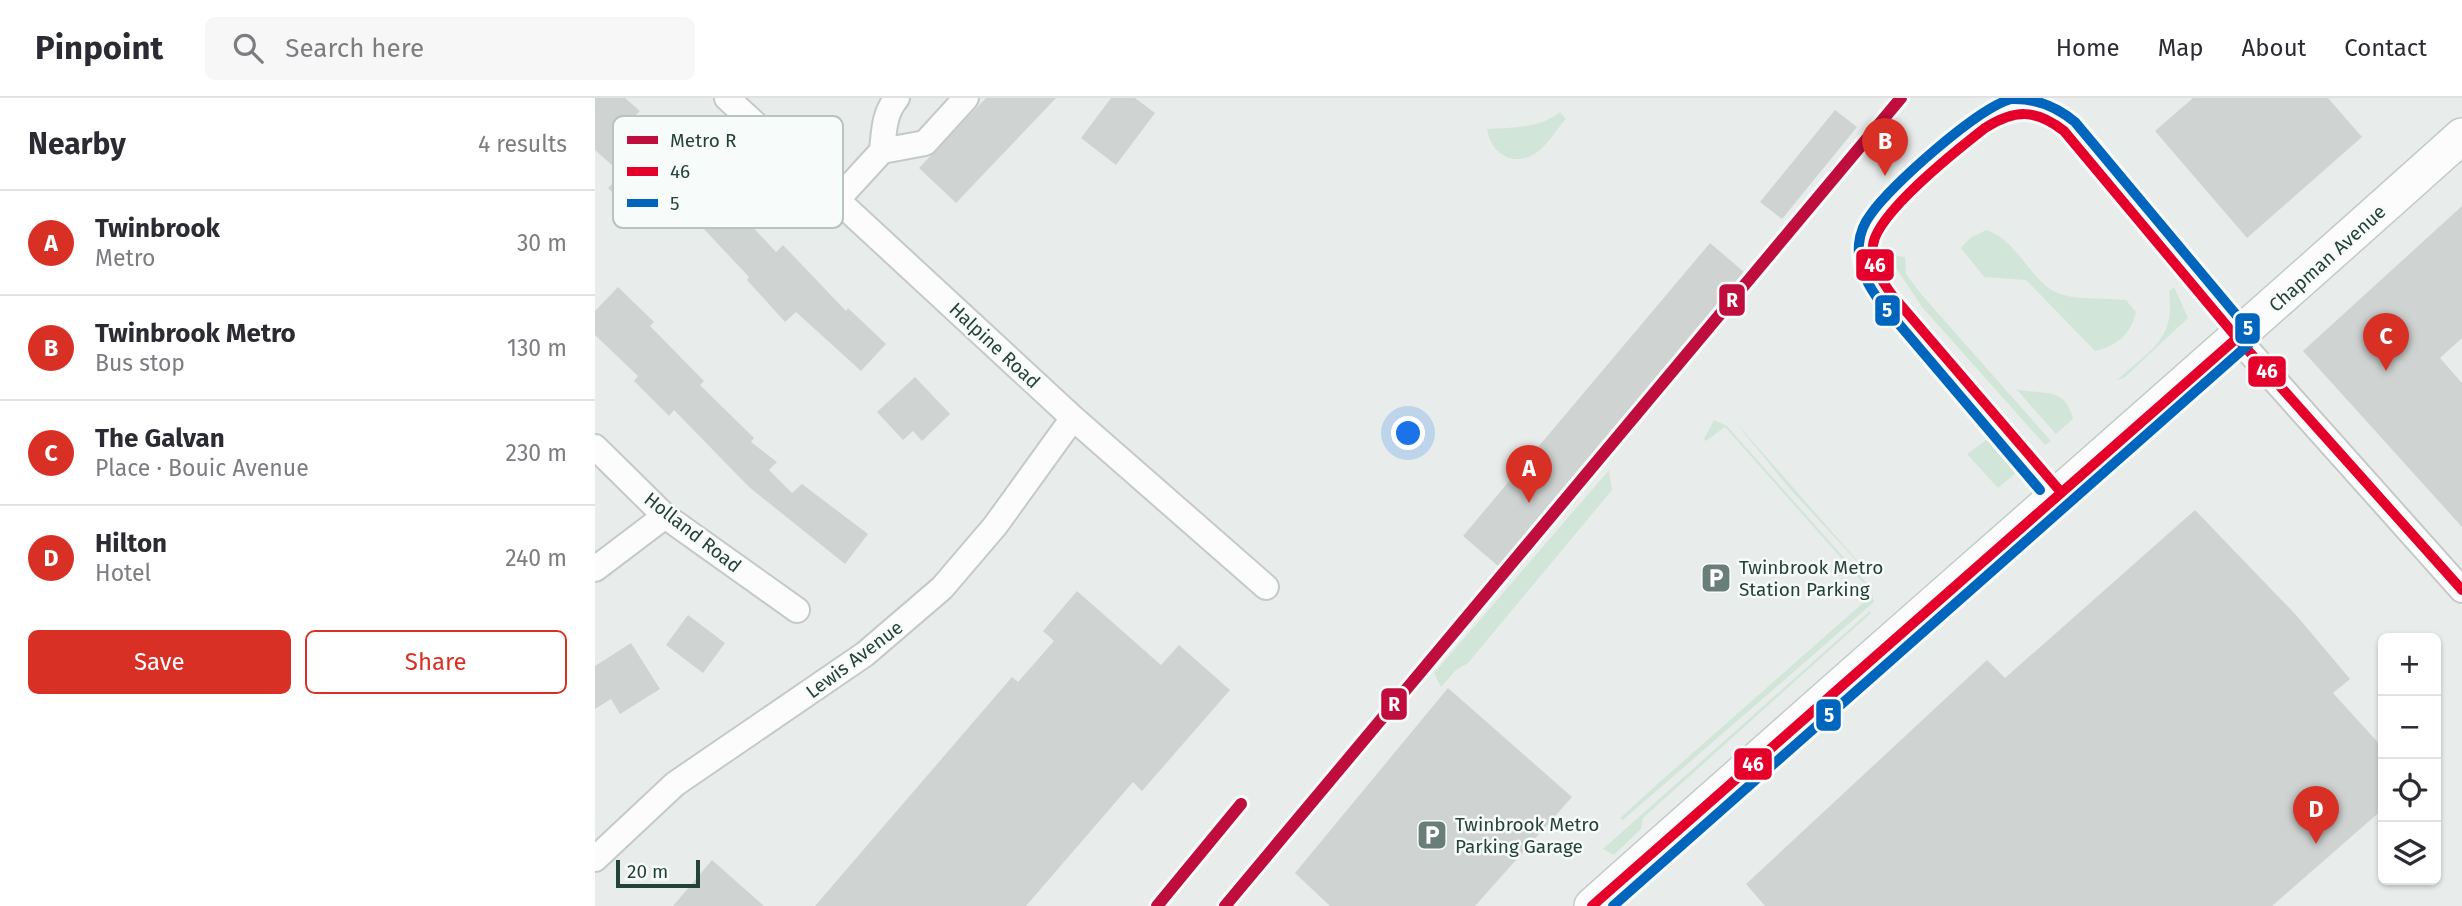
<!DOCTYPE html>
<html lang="en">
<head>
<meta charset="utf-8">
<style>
  body { margin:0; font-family:"Fira Sans",sans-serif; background:#f7f7f7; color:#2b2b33 }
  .controls { position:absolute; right:21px; bottom:21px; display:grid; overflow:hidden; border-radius:10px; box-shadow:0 2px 5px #0004 }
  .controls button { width:63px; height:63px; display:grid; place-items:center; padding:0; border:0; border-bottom:2px solid #e1e1e2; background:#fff; color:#2b2b33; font:35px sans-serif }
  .scale { position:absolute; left:21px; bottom:18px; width:84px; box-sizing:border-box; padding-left:7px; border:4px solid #24423a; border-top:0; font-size:19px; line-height:24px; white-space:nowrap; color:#24423a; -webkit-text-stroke:5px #f7fbf9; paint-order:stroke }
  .you { position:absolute; left:814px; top:336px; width:24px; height:24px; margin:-18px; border:5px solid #fff; border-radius:50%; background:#1a73e8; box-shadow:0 0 0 10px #1a73e833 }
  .badge { display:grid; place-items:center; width:46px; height:46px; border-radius:50%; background:#d93025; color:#fff; font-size:23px; font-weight:700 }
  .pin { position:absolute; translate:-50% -58px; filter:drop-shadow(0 2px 4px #0008) }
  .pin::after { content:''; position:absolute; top:37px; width:24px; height:21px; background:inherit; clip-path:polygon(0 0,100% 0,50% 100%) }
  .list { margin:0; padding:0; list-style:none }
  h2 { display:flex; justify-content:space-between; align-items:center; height:91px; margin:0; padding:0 28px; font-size:30px }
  h2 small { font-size:23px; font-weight:400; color:#7c7c81 }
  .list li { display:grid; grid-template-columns:46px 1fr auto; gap:21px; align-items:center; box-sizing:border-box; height:105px; padding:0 28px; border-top:2px solid #e1e1e2 }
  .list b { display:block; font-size:26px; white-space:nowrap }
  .list p { margin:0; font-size:23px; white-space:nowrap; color:#7c7c81 }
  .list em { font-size:23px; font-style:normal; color:#7c7c81 }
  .actions { display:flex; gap:14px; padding:21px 28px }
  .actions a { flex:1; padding:16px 0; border:2px solid #d93025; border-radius:10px; text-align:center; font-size:24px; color:#d93025 }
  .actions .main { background:#d93025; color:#fff }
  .icon { flex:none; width:38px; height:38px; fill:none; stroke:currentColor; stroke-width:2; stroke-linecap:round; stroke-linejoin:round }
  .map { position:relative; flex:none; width:1867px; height:808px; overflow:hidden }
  header { display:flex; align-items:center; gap:42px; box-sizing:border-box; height:98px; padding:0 35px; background:#fff; border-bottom:2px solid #e1e1e2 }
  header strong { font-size:33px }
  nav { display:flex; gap:38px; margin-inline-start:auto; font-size:24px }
  .search { width:490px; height:63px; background:#f7f7f7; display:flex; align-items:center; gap:18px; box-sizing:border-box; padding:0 24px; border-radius:10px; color:#7c7c81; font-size:26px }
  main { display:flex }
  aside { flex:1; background:#fff }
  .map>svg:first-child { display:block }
  .green { fill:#d1e6d8 }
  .building { fill:#cfd4d2 }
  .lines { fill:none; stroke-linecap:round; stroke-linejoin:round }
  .street-casing { stroke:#c5cac8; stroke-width:28 }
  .secondary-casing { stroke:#c3cbc8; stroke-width:38 }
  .street { stroke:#fcfcfc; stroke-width:24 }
  .secondary { stroke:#fcfcfc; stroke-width:35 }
  .bus-1-casing { stroke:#f7fbf9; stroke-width:16 }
  .bus-2-casing { stroke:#f7fbf9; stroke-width:16 }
  .bus-1 { stroke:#e4002b; stroke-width:10 }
  .bus-2 { stroke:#0065bd; stroke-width:10 }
  .metro-1-casing { stroke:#f7fbf9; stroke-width:18 }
  .metro-1 { stroke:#bf0d3e; stroke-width:12 }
  .labels { text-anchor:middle; stroke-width:5; stroke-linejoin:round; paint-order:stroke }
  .street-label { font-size:19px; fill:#24423a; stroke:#f7fbf9 }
  .poi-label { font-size:19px; fill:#24423a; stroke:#f7fbf9; text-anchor:start }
  .key { fill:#f7fbf9; stroke:#b8c4c0; stroke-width:2 }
  .key-label { font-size:19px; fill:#24423a }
  .line-badge { stroke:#f7fbf9; stroke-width:2.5 }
  .badge-label { font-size:19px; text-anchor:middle; font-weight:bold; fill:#fff }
</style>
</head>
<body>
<header>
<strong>Pinpoint</strong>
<div class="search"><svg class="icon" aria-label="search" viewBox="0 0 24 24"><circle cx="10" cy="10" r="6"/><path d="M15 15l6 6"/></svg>Search here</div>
<nav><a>Home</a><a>Map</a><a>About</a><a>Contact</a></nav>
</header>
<main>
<aside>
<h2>Nearby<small>4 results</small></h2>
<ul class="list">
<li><span class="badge">A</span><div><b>Twinbrook</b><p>Metro</p></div><em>30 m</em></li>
<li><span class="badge">B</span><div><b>Twinbrook Metro</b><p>Bus stop</p></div><em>130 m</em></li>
<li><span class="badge">C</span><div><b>The Galvan</b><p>Place · Bouic Avenue</p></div><em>230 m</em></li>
<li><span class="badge">D</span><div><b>Hilton</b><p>Hotel</p></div><em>240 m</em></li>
</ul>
<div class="actions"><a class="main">Save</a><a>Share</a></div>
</aside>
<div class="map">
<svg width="1867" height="808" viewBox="0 0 1867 808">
  <rect width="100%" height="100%" fill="#e8edeb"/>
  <path class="green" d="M965,14L971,21C962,31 955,43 946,51C923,72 896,58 892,31C917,29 944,31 965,14Z
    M1391,132C1425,143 1435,185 1465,196C1484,202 1511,200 1531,202L1541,214C1536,236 1522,248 1500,253L1431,182L1389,179L1366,150L1375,140Z
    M1296,157L1310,159L1311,176L1326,196L1456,343L1450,347L1327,209L1297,164Z
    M1579,189L1593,220L1529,280L1522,282C1555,252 1581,241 1574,193Z
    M1421,291C1448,298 1470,287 1478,321L1461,336Z
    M1137,320L1282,485L1195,391Z
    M1119,322L1132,328L1275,489L1279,504L1028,722L1025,720L1058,690L1278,496L1130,329L1111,343L1109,341Z
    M1391,342C1408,350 1416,356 1421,375L1403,390L1372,356Z
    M1014,372L1017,392L873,565L861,572L846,589L839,575Z
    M1275,513L1276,515L1048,720L1046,731L1019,757L1008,751Z"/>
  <path class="building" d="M0,0H30L45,13L40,18L123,96L125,94L181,154L188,147L251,213L253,210L291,246L266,273L201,214L190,224L152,182L154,179L76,96L49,125L13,90L27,76L0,52Z
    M391,0H461L361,105L324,70Z
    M516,0H540L560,15L521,67L486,40Z
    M1598,0H1733L1767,39L1652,140L1560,33Z
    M1240,12L1262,29L1187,121L1165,104Z
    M1867,108V240L1845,260L1867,285V429L1708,253Z
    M1115,145L1156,180L909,473L868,438Z
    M23,189L59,224L55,228L109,283L105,287L159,340L156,344L182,364L174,372L197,395L207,386L273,436L250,466L154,389L79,312L74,318L39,283L43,278L0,237V213Z
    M320,279L355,316L327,343L318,333L308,342L282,314Z
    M1600,412L1701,517L1755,581L1738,595L1788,650V711L1677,808H1170L1151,786L1392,562L1410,580Z
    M482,493L566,567L584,547L635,592L547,693L538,684L431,808H220L417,579L423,584L459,543L448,533Z
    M93,517L130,545L108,575L71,547Z
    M36,545L65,591L25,616L16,601L0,611V568Z
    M853,590L977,699L880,808H735L700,775Z
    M117,762L169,808H78Z"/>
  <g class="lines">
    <g class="street-casing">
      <path id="street" d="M132,0L478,320L671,489
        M287,53C289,33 289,15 302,0
        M242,102L287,53L330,45L371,0
        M1642,240L1867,492
        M0,349L70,418L202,512
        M0,471L70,418
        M0,761L80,686L270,556L347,490L400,428L478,320"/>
    </g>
    <g class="secondary-casing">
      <path id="secondary" d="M997,808C1286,550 1579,297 1867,38"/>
    </g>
    <use href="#street" class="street"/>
    <use href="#secondary" class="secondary"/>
    <g class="bus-1-casing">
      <path id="bus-1" d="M1465,393L1297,197C1286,182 1276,166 1278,147C1282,115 1363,51 1390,30C1420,11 1441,11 1469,33L1642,240L1867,492
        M997,808L1642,240"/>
    </g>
    <g class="bus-2-casing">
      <path id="bus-2" d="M1018,808L1654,246L1653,231L1480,24C1462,9 1440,0 1416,1C1383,10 1296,87 1276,116C1269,125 1265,135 1264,146C1262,168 1273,188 1286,205L1445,392"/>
    </g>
    <use href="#bus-1" class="bus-1"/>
    <use href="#bus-2" class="bus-2"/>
    <g class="metro-1-casing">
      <path id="metro-1" d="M562,808L646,706
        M630,808L1306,0"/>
    </g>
    <use href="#metro-1" class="metro-1"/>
  </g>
  <defs>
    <g id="parking-square" transform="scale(1.575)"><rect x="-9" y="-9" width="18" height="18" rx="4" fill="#697e78" stroke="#f7fbf9"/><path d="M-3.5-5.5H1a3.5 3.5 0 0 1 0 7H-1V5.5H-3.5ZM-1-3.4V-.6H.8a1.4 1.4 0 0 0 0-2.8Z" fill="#fff"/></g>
  </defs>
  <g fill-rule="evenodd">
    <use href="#parking-square" x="1121" y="480"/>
    <use href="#parking-square" x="837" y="737"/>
  </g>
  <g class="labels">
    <g class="street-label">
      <text transform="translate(1732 160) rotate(-42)" y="7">Chapman Avenue</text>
      <text transform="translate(400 247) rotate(43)" y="7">Halpine Road</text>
      <text transform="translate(98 434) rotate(38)" y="7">Holland Road</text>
      <text transform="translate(259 561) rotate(-37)" y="7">Lewis Avenue</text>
    </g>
    <g class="poi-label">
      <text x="1144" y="476">Twinbrook Metro<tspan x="1144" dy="22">Station Parking</tspan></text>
      <text x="860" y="733">Twinbrook Metro<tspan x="860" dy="22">Parking Garage</tspan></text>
    </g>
  </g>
  <rect x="18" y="18" width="230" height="112" rx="10" class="key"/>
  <rect x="32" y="38" width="31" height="8" fill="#bf0d3e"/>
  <rect x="32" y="69" width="31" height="9" fill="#e4002b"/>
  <rect x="32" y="101" width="31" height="8" fill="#0065bd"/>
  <g class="key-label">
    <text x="75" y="49">Metro R</text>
    <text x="75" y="80">46</text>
    <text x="75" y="112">5</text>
  </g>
  <g class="line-badge">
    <rect x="1260" y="150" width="40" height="34" rx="7" fill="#e4002b"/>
    <rect x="1123" y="185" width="28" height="34" rx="7" fill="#bf0d3e"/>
    <rect x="1279" y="196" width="27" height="33" rx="7" fill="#0065bd"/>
    <rect x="1639" y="214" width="27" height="33" rx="7" fill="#0065bd"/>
    <rect x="1652" y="257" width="40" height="33" rx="7" fill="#e4002b"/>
    <rect x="785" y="589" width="28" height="34" rx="7" fill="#bf0d3e"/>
    <rect x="1220" y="600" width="27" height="34" rx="7" fill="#0065bd"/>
    <rect x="1138" y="649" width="40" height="34" rx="7" fill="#e4002b"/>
  </g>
  <g class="badge-label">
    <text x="1280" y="174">46</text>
    <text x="1137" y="209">R</text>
    <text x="1292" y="219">5</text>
    <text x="1653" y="237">5</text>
    <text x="1672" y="280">46</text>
    <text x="799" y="613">R</text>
    <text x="1234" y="624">5</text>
    <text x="1158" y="673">46</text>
  </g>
</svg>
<div class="controls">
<button>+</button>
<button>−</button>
<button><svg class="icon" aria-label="locate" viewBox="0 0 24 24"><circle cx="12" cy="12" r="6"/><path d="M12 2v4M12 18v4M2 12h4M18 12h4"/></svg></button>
<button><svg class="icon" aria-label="layers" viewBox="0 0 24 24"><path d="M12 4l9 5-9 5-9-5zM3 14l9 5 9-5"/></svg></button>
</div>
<div class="scale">20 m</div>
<div class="you"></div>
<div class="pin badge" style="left:934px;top:405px">A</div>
<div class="pin badge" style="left:1290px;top:78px">B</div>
<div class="pin badge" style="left:1791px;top:273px">C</div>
<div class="pin badge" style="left:1721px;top:746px">D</div>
</div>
</main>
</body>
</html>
